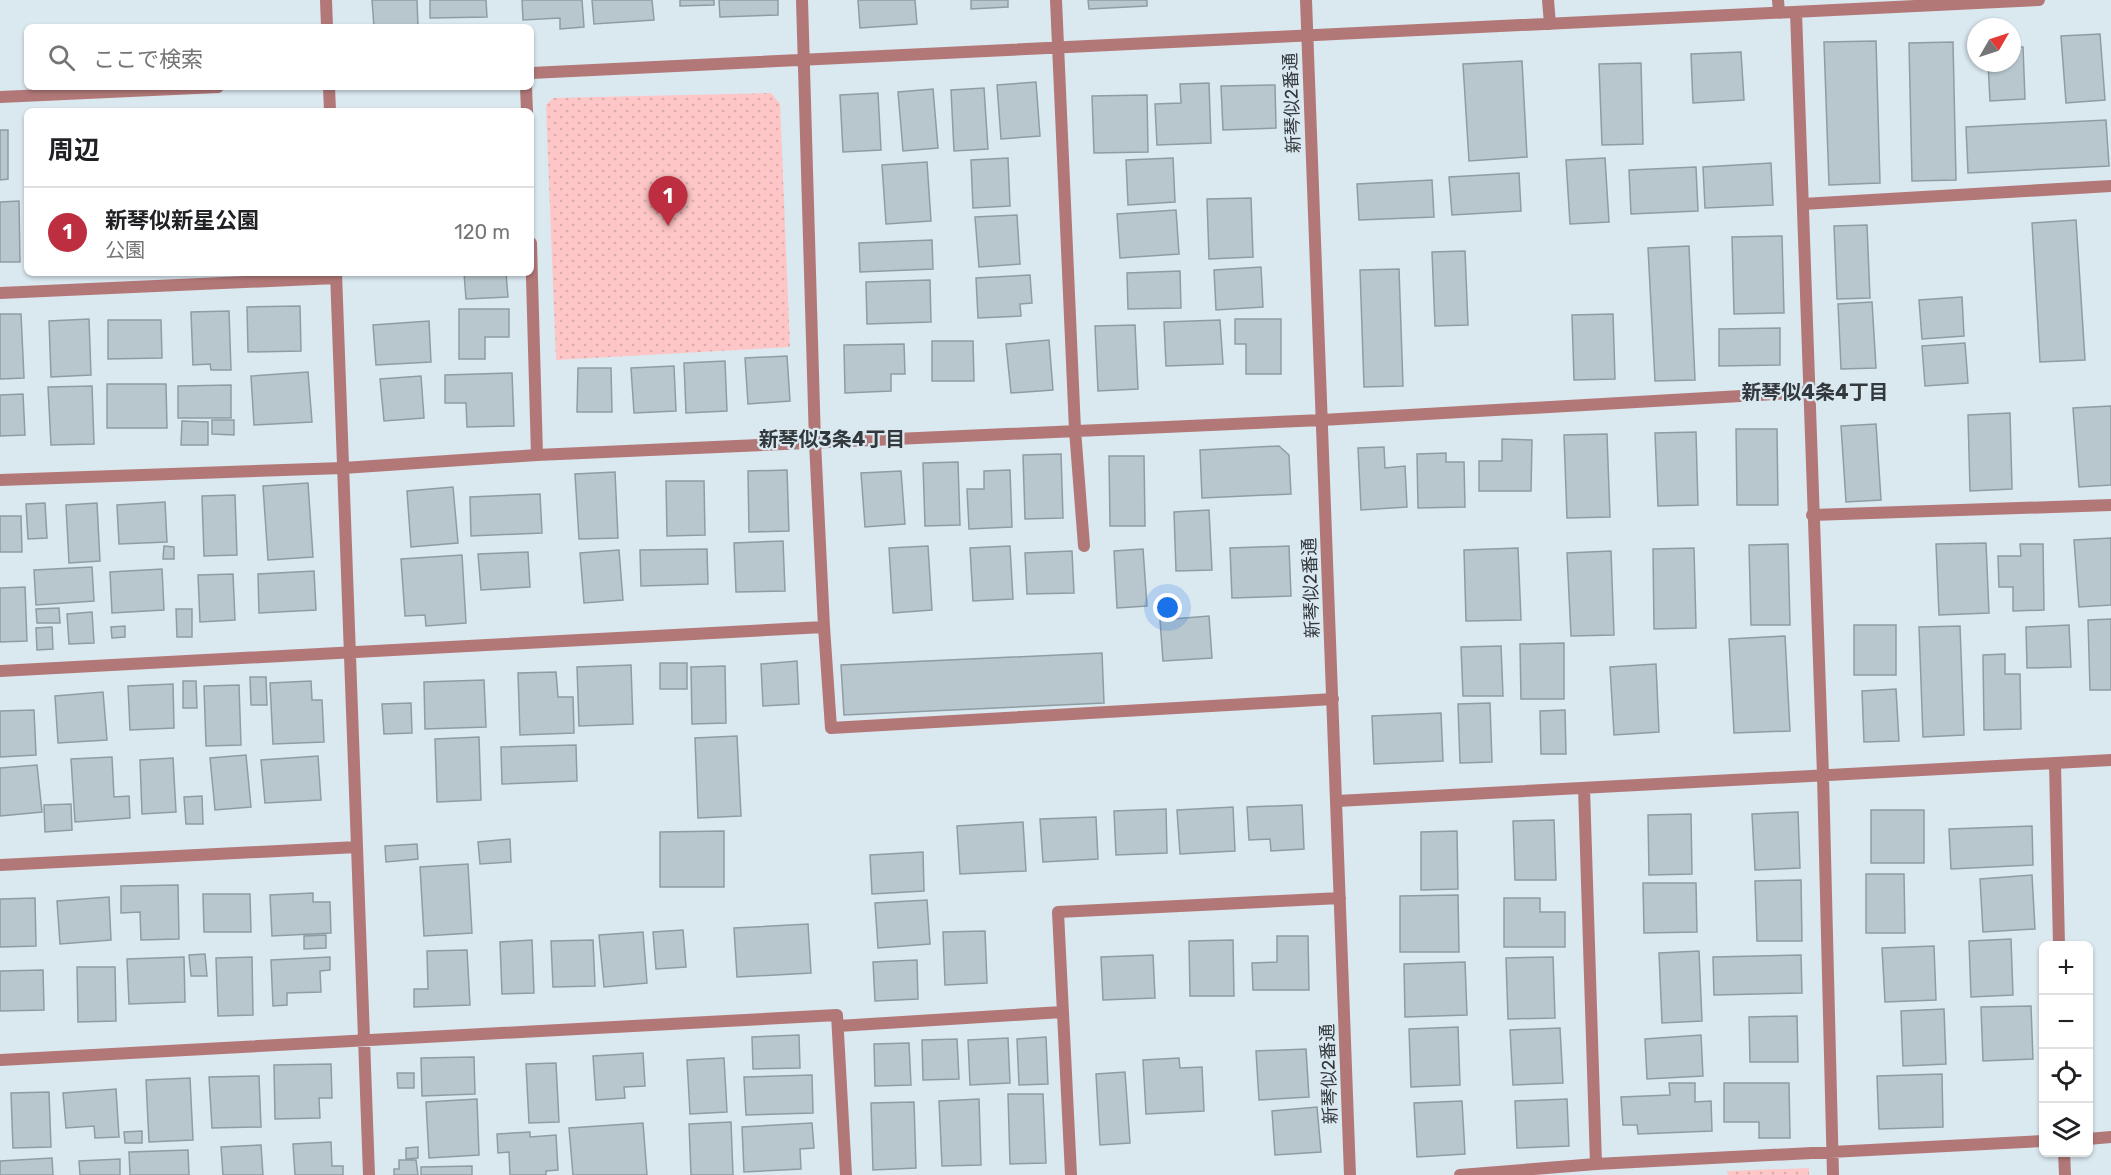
<!DOCTYPE html>
<html lang="ja">
<head>
<meta charset="utf-8">
<style>
  body { margin:0; font-family:Rubik,"Noto Sans JP",sans-serif; background:#f6f6f6; color:#202124 }
  .controls { position:absolute; right:18px; bottom:18px; display:grid; overflow:hidden; border-radius:9px; box-shadow:0 2px 4px #0004 }
  .controls button { width:54px; height:54px; display:grid; place-items:center; padding:0; border:0; border-bottom:2px solid #e0e0e0; background:#fff; color:#202124; font:30px sans-serif }
  .compass { position:absolute; left:1967px; top:18px; width:54px; height:54px; border-radius:50%; background:#fff; box-shadow:0 2px 4px #0004; rotate:51deg }
  .you { position:absolute; left:1168px; top:608px; width:21px; height:21px; margin:-15px; border:4px solid #fff; border-radius:50%; background:#1a73e8; box-shadow:0 0 0 9px #1a73e833 }
  .badge { display:grid; place-items:center; width:39px; height:39px; border-radius:50%; background:#be2e41; color:#fff; font-size:20px; font-weight:700 }
  .pin { position:absolute; translate:-50% -50px; filter:drop-shadow(0 2px 3px #0008) }
  .pin::after { content:''; position:absolute; top:32px; width:21px; height:18px; background:inherit; clip-path:polygon(0 0,100% 0,50% 100%) }
  .list { margin:0; padding:0; list-style:none }
  h2 { display:flex; justify-content:space-between; align-items:center; height:78px; margin:0; padding:0 24px; font-size:26px }
  h2 small { font-size:20px; font-weight:400; color:#757577 }
  .list li { display:grid; grid-template-columns:39px 1fr auto; gap:18px; align-items:center; box-sizing:border-box; height:90px; padding:0 24px; border-top:2px solid #e0e0e0 }
  .list b { display:block; font-size:22px; white-space:nowrap }
  .list p { margin:0; font-size:20px; white-space:nowrap; color:#757577 }
  .list em { font-size:20px; font-style:normal; color:#757577 }
  .icon { flex:none; width:33px; height:33px; fill:none; stroke:currentColor; stroke-width:2; stroke-linecap:round; stroke-linejoin:round }
  .map { position:relative; flex:none; width:2111px; height:1175px; overflow:hidden }
  .search { position:absolute; background:#fff; box-shadow:0 2px 4px #0004; left:24px; top:24px; width:510px; height:66px; display:flex; align-items:center; gap:15px; box-sizing:border-box; padding:0 21px; border-radius:9px; color:#757577; font-size:22px }
  .panel { position:absolute; background:#fff; box-shadow:0 2px 4px #0004; left:24px; top:108px; width:510px; height:168px; border-radius:9px }
  .map>svg:first-child { display:block }
  .park { fill:url(#park-dots) }
  .building { fill:#b8c6ce; stroke:#8f9ca3; stroke-width:1.5 }
  .lines { fill:none; stroke-linecap:round; stroke-linejoin:round }
  .service { stroke:#b27878; stroke-width:12 }
  .minor { stroke:#b27878; stroke-width:12 }
  .labels { text-anchor:middle; stroke-width:4.5; stroke-linejoin:round; paint-order:stroke }
  .street-label { font-size:18px; fill:#32383b; stroke:#dae8f0 }
  .neighbourhood-label { font-size:20px; font-weight:bold; fill:#32383b; stroke:#dae8f0 }
</style>
</head>
<body>
<div class="map">
<svg width="2111" height="1175" viewBox="0 0 2111 1175">
  <defs>
    <pattern id="park-dots" width="8" height="8" patternUnits="userSpaceOnUse" patternTransform="scale(1.5)"><rect width="8" height="8" fill="#fec6c6"/><path d="M2 2h.1M6 6h.1" fill="none" stroke="#daabab" stroke-width="1.8" stroke-linecap="round"/></pattern>
  </defs>
  <rect width="100%" height="100%" fill="#dae8f0"/>
  <path class="park" d="M771,93L780,104L790,347L556,360L546,105L553,98Z
    M1809,1168V1175H1728L1727,1171Z"/>
  <path class="building" d="M372,0H417L418,27H374Z
    M430,0H486L487,17L430,18Z
    M522,0H582L584,27L560,29V18L523,20Z
    M592,0H652L654,20L594,24Z
    M680,0H714V5L680,6Z
    M719,0H778V15L720,17Z
    M858,0H915L917,24L860,28Z
    M971,0H1008V7L971,9Z
    M1088,0H1147V6L1089,9Z
    M2100,34L2105,100L2066,103L2061,36Z
    M1876,41L1880,183L1829,185L1824,42Z
    M1953,42L1956,180L1912,181L1909,43Z
    M2012,47H2023L2025,99L1990,101L1988,63H2012Z
    M1741,52L1744,100L1693,103L1691,54Z
    M1522,61L1527,157L1469,161L1463,64Z
    M1641,63L1643,144L1602,145L1599,64Z
    M1036,82L1040,136L1001,139L997,85Z
    M1209,83L1211,143L1157,145L1155,104L1181,103L1180,84Z
    M1275,85L1276,128L1223,130L1221,86Z
    M984,88L988,149L954,151L951,90Z
    M933,89L938,148L903,151L898,92Z
    M878,93L881,150L843,152L840,95Z
    M1147,95L1148,152L1094,153L1092,96Z
    M2106,120L2109,166L1968,173L1966,127Z
    M0,130H8V179L0,180Z
    M1008,158L1010,206L973,208L971,160Z
    M1173,158L1175,202L1128,205L1126,160Z
    M1605,158L1609,222L1570,224L1566,160Z
    M927,162L931,221L886,224L882,165Z
    M1771,163L1773,205L1705,208L1703,167Z
    M1696,167L1698,211L1631,214L1629,170Z
    M1519,173L1521,211L1452,215L1449,177Z
    M1432,180L1434,217L1359,220L1357,184Z
    M1251,198L1253,257L1209,259L1207,199Z
    M19,201L20,262H0V202Z
    M1176,210L1179,254L1120,258L1117,214Z
    M1017,215L1020,264L979,267L975,217Z
    M2076,220L2085,360L2040,362L2032,223Z
    M1867,225L1870,298L1837,299L1834,226Z
    M1782,236L1784,313L1734,314L1732,237Z
    M932,240L933,269L860,272L859,243Z
    M1689,246L1695,380L1655,381L1648,248Z
    M1465,251L1468,325L1435,326L1432,252Z
    M1261,267L1263,307L1216,310L1214,270Z
    M1399,269L1403,386L1364,387L1360,270Z
    M1180,271L1181,308L1128,309L1127,273Z
    M464,273H506L508,297L466,299Z
    M1030,275L1032,303L1020,304L1021,316L978,318L976,278Z
    M930,280L931,322L867,324L866,282Z
    M1962,297L1964,336L1922,339L1919,300Z
    M1872,302L1876,368L1841,369L1838,304Z
    M300,306L301,351L248,352L247,307Z
    M459,309H509V337H485V359H459Z
    M229,311L231,370H211L210,364L193,365L191,312Z
    M0,314H21L24,378L0,379Z
    M1613,314L1615,379L1574,380L1572,315Z
    M89,319L91,375L51,377L49,321Z
    M1235,319H1281V374H1246V344H1235Z
    M108,320H161L162,358L108,359Z
    M1220,320L1223,364L1166,366L1164,322Z
    M429,321L431,362L376,365L373,325Z
    M1135,325L1138,389L1098,391L1095,326Z
    M1780,328V365L1719,366V329Z
    M1049,340L1053,390L1011,393L1006,344Z
    M932,341H973L974,381H932Z
    M1965,343L1968,383L1925,386L1922,346Z
    M904,344L905,374H891V391L845,393L844,345Z
    M787,356L790,401L748,404L745,358Z
    M725,361L727,411L686,413L684,363Z
    M674,366L676,411L634,413L631,368Z
    M578,368H611L612,412H577Z
    M308,372L312,422L254,425L251,376Z
    M512,373L514,426L467,427L466,403H445V375Z
    M421,376L424,418L384,421L380,379Z
    M107,384H166L167,428H107Z
    M231,385V418H178V386Z
    M92,386L94,444L51,445L48,387Z
    M23,394L25,435L0,436V395Z
    M2111,406V485L2079,487L2073,408Z
    M2010,413L2012,489L1970,491L1968,415Z
    M212,420H234V435L212,434Z
    M182,421L208,422V445H181Z
    M1876,424L1881,500L1846,502L1841,426Z
    M1736,429H1777L1778,505H1737Z
    M1696,432L1698,505L1658,506L1655,433Z
    M1607,434L1610,517L1567,518L1564,435Z
    M1502,439L1532,440L1531,491H1479V461H1502Z
    M1279,446L1289,455L1291,494L1202,498L1200,450Z
    M1384,447L1385,468L1405,466L1407,507L1361,510L1358,448Z
    M1446,453V462H1464L1465,507L1418,508L1417,454Z
    M1061,454L1063,518L1025,519L1023,455Z
    M1109,456H1144L1145,526H1110Z
    M958,462L960,525L925,526L923,463Z
    M787,470L789,531L749,532L748,471Z
    M1010,470L1012,527L969,529L967,489H984V471Z
    M901,471L905,524L865,527L861,473Z
    M615,472L618,538L579,539L575,474Z
    M666,481H704L705,535L667,536Z
    M308,483L313,557L268,560L263,486Z
    M453,487L458,543L411,547L407,491Z
    M540,494L542,533L471,536L470,497Z
    M235,495L237,555L204,556L202,496Z
    M165,502L167,542L119,544L117,505Z
    M45,503L47,538L28,539L26,504Z
    M97,503L100,561L69,563L66,505Z
    M1209,510L1212,570L1176,571L1174,512Z
    M0,516H21L22,552H0Z
    M2111,538V605L2079,607L2074,540Z
    M783,541L785,591L736,592L734,543Z
    M1986,543L1989,613L1939,615L1936,544Z
    M1788,544L1790,625H1751L1749,545Z
    M2020,544H2043L2044,610L2013,611V587H1999L1998,556H2021Z
    M164,546L174,547V559H163Z
    M928,546L932,610L893,613L889,548Z
    M1010,546L1013,599L973,601L970,548Z
    M1289,546L1291,596L1232,598L1230,548Z
    M1518,548L1521,620L1466,621L1464,550Z
    M1694,548L1696,628L1654,629L1653,549Z
    M707,549L708,584L641,586L640,550Z
    M1143,549L1147,606L1117,608L1114,551Z
    M619,550L623,600L584,603L580,553Z
    M1072,551L1074,593L1027,594L1025,553Z
    M1611,551L1614,635L1571,636L1567,553Z
    M528,552L530,587L481,590L478,554Z
    M462,555L466,623L426,626L425,615L405,616L401,559Z
    M92,567L94,601L36,605L34,570Z
    M162,569L164,610L112,613L110,572Z
    M314,571L316,610L259,613L258,574Z
    M233,574L235,620L200,622L198,575Z
    M25,587L27,641L0,642V588Z
    M59,608L60,623H37L36,609Z
    M176,609H192V637H177Z
    M92,612L94,643L69,644L67,614Z
    M1209,616L1212,658L1163,661L1160,620Z
    M2111,619V690H2090L2088,620Z
    M1854,625H1896V675H1854Z
    M2069,625L2071,667L2027,668L2026,627Z
    M125,626V637L112,638L111,627Z
    M1960,626L1964,735L1923,737L1919,627Z
    M52,627L53,649L37,650L36,628Z
    M1785,636L1790,731L1734,733L1729,639Z
    M1564,643V699H1521L1520,644Z
    M1501,646L1503,696H1463L1461,647Z
    M1102,653L1104,703L844,715L841,665Z
    M2005,654V674H2020L2021,729L1984,730L1983,655Z
    M797,661L799,704L763,706L761,664Z
    M660,663H687V689H660Z
    M1656,664L1659,732L1614,735L1610,667Z
    M631,665L633,724L579,726L577,667Z
    M725,666L726,723L692,724L691,667Z
    M556,672L558,697H573L574,733L520,735L518,673Z
    M250,677H266L267,705H251Z
    M484,680L486,727L425,729L424,682Z
    M183,681H196L197,708H183Z
    M311,681L312,700H322L324,742L273,744L270,683Z
    M173,684L174,728L130,730L128,686Z
    M239,685L241,745L206,746L204,686Z
    M1896,689L1899,741L1864,742L1862,691Z
    M103,692L107,740L58,743L55,696Z
    M411,703L412,733L384,734L382,704Z
    M1490,703L1492,762L1460,763L1458,704Z
    M34,710L36,755L0,757V711Z
    M1565,710L1566,754H1541L1540,711Z
    M1441,713L1443,761L1374,764L1372,716Z
    M737,736L741,816L698,818L695,738Z
    M479,737L481,800L437,802L435,739Z
    M576,745L577,781L502,784L501,747Z
    M246,755L251,807L215,810L210,758Z
    M318,756L321,800L265,803L261,760Z
    M112,757L114,797L129,796L130,818L75,822L71,759Z
    M173,758L176,812L142,814L140,760Z
    M37,765L42,812L0,816V768Z
    M202,796L203,824H186L184,797Z
    M71,804L72,830L45,832L44,805Z
    M1302,805L1304,849L1271,851L1270,839L1249,840L1247,807Z
    M1233,807L1235,851L1180,854L1177,810Z
    M1166,809L1167,853L1116,855L1114,811Z
    M1871,810H1924V863H1871Z
    M1798,812L1800,868L1755,870L1752,814Z
    M1691,814L1692,874L1649,875L1648,815Z
    M1096,817L1098,859L1043,862L1040,819Z
    M1554,820L1556,880H1515L1513,821Z
    M1023,822L1026,871L960,874L957,826Z
    M2032,826L2033,865L1951,869L1949,829Z
    M724,831V887H660V832Z
    M1457,831L1458,889L1421,890V832Z
    M510,839L511,862L480,864L478,842Z
    M417,844L418,859L386,862L385,846Z
    M923,852L924,891L872,894L870,855Z
    M468,864L472,933L424,936L420,867Z
    M1866,874H1904L1905,933H1866Z
    M2032,875L2035,929L1983,932L1980,879Z
    M1801,880L1802,941H1757L1755,881Z
    M1643,883H1696L1697,932L1644,933Z
    M178,885L179,939L141,940L140,912L121,913V886Z
    M313,893V902H330L331,933L272,936L270,895Z
    M203,894H250L251,932H204Z
    M1458,895L1459,952H1400V896Z
    M109,897L111,940L60,944L57,901Z
    M35,898L36,946L0,947V899Z
    M1504,898H1540V912H1565V947H1504Z
    M927,900L930,944L878,948L875,903Z
    M808,924L811,973L737,977L734,928Z
    M683,930L686,967L656,969L653,932Z
    M985,931L987,983L945,985L943,932Z
    M643,932L647,983L604,987L599,935Z
    M326,935V948L304,949V936Z
    M1277,936H1308L1309,990H1253L1252,963L1277,962Z
    M2011,939L2013,995L1971,997L1969,941Z
    M532,940L534,993L502,994L500,942Z
    M593,940L595,986L553,987L551,941Z
    M1233,940L1234,996H1190L1189,941Z
    M1934,946L1936,1000L1885,1002L1882,948Z
    M467,950L470,1005L414,1007V989H428L427,951Z
    M1699,951L1702,1021L1662,1023L1659,953Z
    M205,954L207,976H191L189,955Z
    M1153,955L1155,998L1103,1000L1101,957Z
    M1801,955L1802,993L1714,995L1713,957Z
    M184,957L185,1002L129,1004L127,959Z
    M252,957L253,1015L218,1016L216,958Z
    M330,957V970L320,971L321,992L287,993V1005L273,1006L271,960Z
    M1553,957L1555,1018L1508,1019L1506,958Z
    M917,960L918,999L875,1001L873,962Z
    M1465,962L1467,1015L1405,1017L1404,964Z
    M77,967H115L116,1021L78,1022Z
    M43,970L44,1010L0,1011V971Z
    M2031,1006L2033,1059L1983,1061L1981,1007Z
    M1944,1009L1946,1064L1903,1066L1901,1011Z
    M1797,1016L1798,1062H1750L1749,1017Z
    M1458,1027L1460,1085L1411,1087L1409,1029Z
    M1560,1028L1563,1083L1513,1085L1510,1030Z
    M799,1035L800,1068L753,1069L752,1037Z
    M1701,1035L1703,1076L1647,1079L1645,1039Z
    M1046,1037L1048,1084L1019,1085L1017,1039Z
    M1008,1038L1010,1083L970,1085L968,1040Z
    M957,1039L959,1079L923,1080L922,1040Z
    M909,1043L911,1085L875,1086L874,1044Z
    M1306,1049L1309,1097L1259,1100L1256,1051Z
    M643,1053L645,1086L624,1087L625,1098L596,1100L593,1056Z
    M474,1057L475,1094L422,1096L421,1058Z
    M724,1058L727,1112L690,1114L687,1060Z
    M1179,1058L1180,1068L1202,1067L1204,1111L1146,1114L1143,1060Z
    M556,1063L559,1122L529,1123L526,1064Z
    M331,1064L332,1098H319L320,1118L275,1119L274,1065Z
    M1125,1072L1130,1143L1100,1145L1096,1074Z
    M397,1073H414V1088H398Z
    M1942,1074L1943,1127L1879,1129L1877,1076Z
    M812,1075L813,1113L746,1115L744,1077Z
    M259,1076L261,1127L212,1128L209,1077Z
    M190,1078L193,1140L149,1142L146,1080Z
    M1669,1083H1695V1102L1711,1101L1712,1131L1638,1134L1637,1125H1623L1621,1097L1670,1095Z
    M1724,1083H1789L1790,1138H1759V1122H1724Z
    M116,1089L119,1137L95,1138L94,1126L66,1128L63,1093Z
    M49,1092L51,1147L13,1148L11,1093Z
    M1008,1094H1043L1046,1163L1010,1164Z
    M477,1099L479,1155L429,1158L426,1102Z
    M979,1099L981,1165L942,1166L939,1101Z
    M1567,1099L1569,1146L1517,1148L1515,1101Z
    M1462,1101L1465,1154L1417,1157L1414,1103Z
    M914,1102L916,1168L873,1170L871,1103Z
    M1317,1107L1321,1152L1275,1155L1272,1111Z
    M731,1122L733,1175H691L689,1124Z
    M643,1123L647,1175H573L569,1128Z
    M812,1123L814,1148L800,1149L801,1169L744,1172L742,1127Z
    M142,1131V1143H125L124,1132Z
    M530,1132V1137L556,1135L558,1170L546,1171V1175H510L509,1152L498,1153L497,1134Z
    M331,1142L332,1166H343V1175H295L293,1144Z
    M261,1145L263,1175H223L221,1147Z
    M418,1147V1158L406,1159V1148Z
    M188,1150L189,1175H130L129,1152Z
    M52,1158L53,1175H0V1161Z
    M120,1159V1175H80L79,1161Z
    M399,1160H416L418,1175H394V1169H399Z
    M472,1166V1175H421V1167Z"/>
  <g class="lines">
    <path class="service" d="M1803,204L2111,186
      M1812,515L2111,505"/>
    <path class="minor" d="M326,0L327,27
      M1056,0L1075,430L1084,546
      M1306,0L1350,1175
      M1548,0L1550,24
      M1778,0L1779,13
      M1796,12L1823,775L1833,1175
      M531,73L2039,0
      M329,87L330,111
      M526,87L527,111
      M0,97L218,87
      M531,243L537,455
      M336,273L369,1175
      M0,293L336,278
      M0,480L343,468L537,455L1322,420L1809,392
      M824,627L831,728L1333,699
      M0,671L824,627L815,442L802,0
      M2055,763L2059,946
      M1584,788L1596,1164
      M1337,801L2111,760
      M0,865L357,847
      M838,1026L1062,1012
      M0,1060L837,1015L846,1175
      M2088,1139L2111,1137
      M2064,1152L2065,1175
      M1071,1175L1058,912L1340,898
      M1460,1175L1596,1164L2044,1141"/>
  </g>
  <g class="labels">
    <g class="street-label">
      <text transform="translate(1292 103) rotate(-92)" y="6">新琴似2番通</text>
      <text transform="translate(1311 588) rotate(-92)" y="6">新琴似2番通</text>
      <text transform="translate(1329 1074) rotate(-92)" y="6">新琴似2番通</text>
    </g>
    <g class="neighbourhood-label">
      <text x="1815" y="399">新琴似4条4丁目</text>
      <text x="832" y="446">新琴似3条4丁目</text>
    </g>
  </g>
</svg>
<div class="controls">
<button>+</button>
<button>−</button>
<button><svg class="icon" aria-label="locate" viewBox="0 0 24 24"><circle cx="12" cy="12" r="6"/><path d="M12 2v4M12 18v4M2 12h4M18 12h4"/></svg></button>
<button><svg class="icon" aria-label="layers" viewBox="0 0 24 24"><path d="M12 4l9 5-9 5-9-5zM3 14l9 5 9-5"/></svg></button>
</div>
<svg class="compass" viewBox="-18 -18 36 36"><path d="M0-13l5 13h-10z" fill="#e53935"/><path d="M0 13l5-13h-10z" fill="#757577"/></svg>
<div class="you"></div>
<div class="pin badge" style="left:668px;top:226px">1</div>
<div class="search"><svg class="icon" aria-label="search" viewBox="0 0 24 24"><circle cx="10" cy="10" r="6"/><path d="M15 15l6 6"/></svg>ここで検索</div>
<section class="panel">
<h2>周辺<small></small></h2>
<ul class="list">
<li><span class="badge">1</span><div><b>新琴似新星公園</b><p>公園</p></div><em>120 m</em></li>
</ul>
</section>
</div>
</body>
</html>
